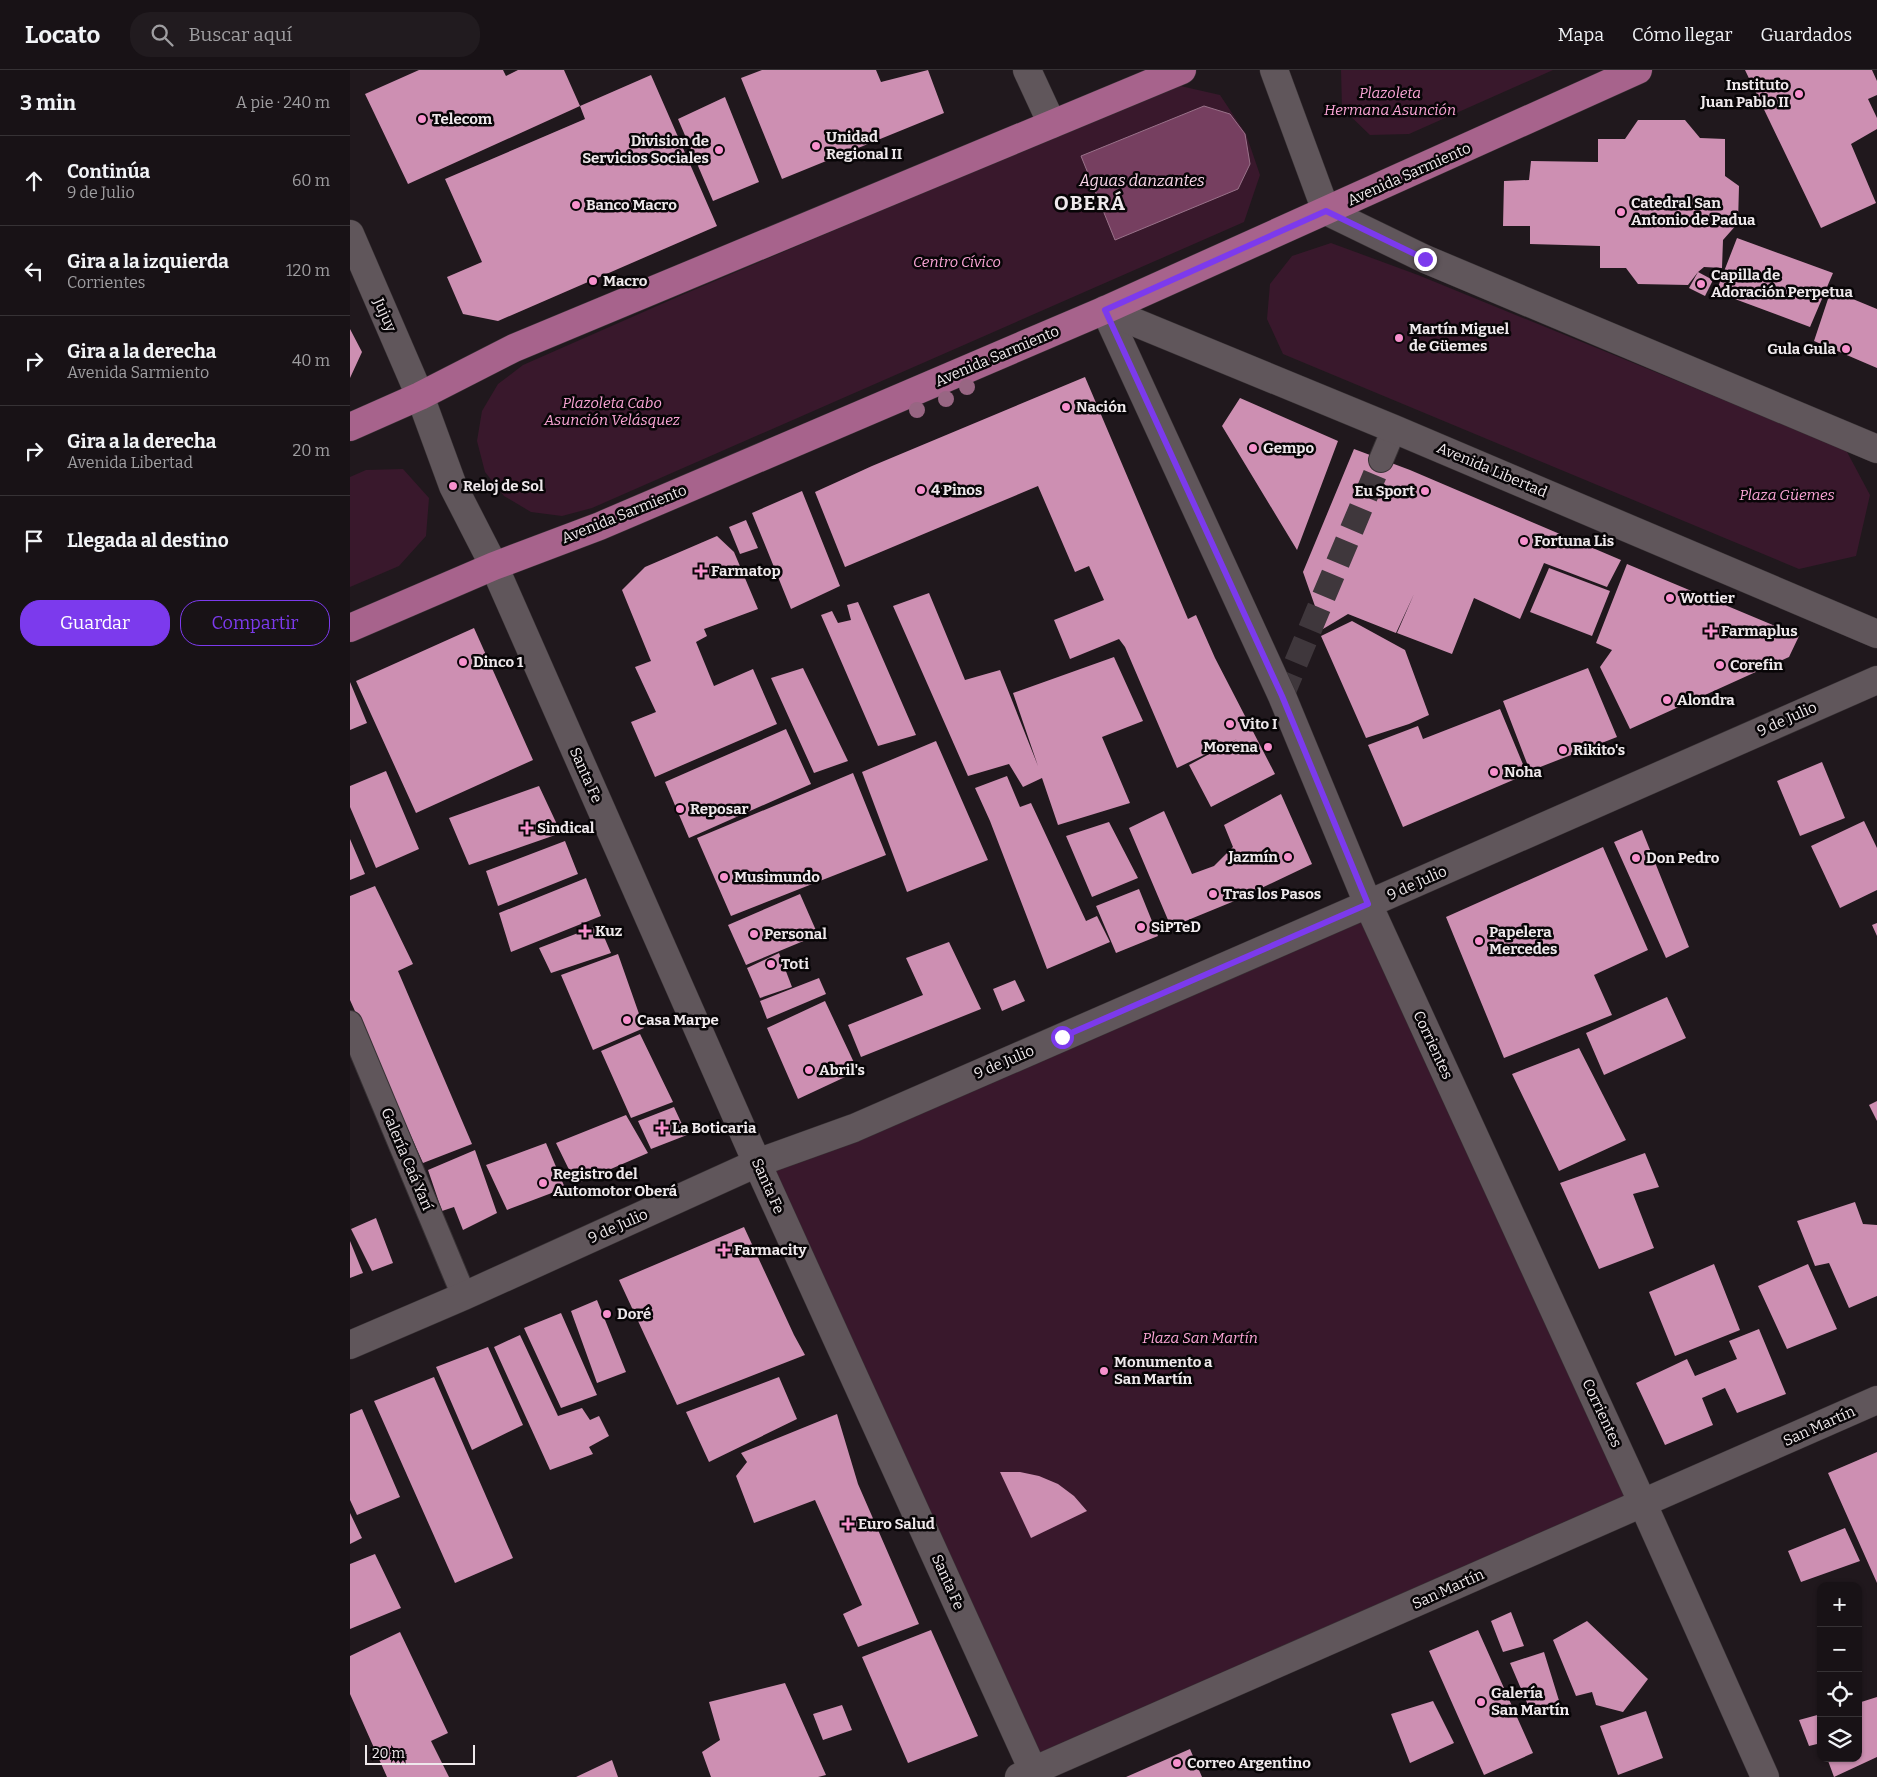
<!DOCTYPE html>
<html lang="es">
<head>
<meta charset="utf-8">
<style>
  body { margin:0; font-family:Bitter,serif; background:#211b1f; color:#f1f3f6 }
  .controls { position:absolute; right:15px; bottom:15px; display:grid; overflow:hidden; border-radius:10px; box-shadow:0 1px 4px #0004 }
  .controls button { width:45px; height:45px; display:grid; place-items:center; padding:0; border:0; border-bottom:1px solid #363235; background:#181216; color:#f1f3f6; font:25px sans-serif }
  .scale { position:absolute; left:15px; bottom:12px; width:110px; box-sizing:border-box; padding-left:5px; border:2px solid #efe9ec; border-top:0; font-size:14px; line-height:18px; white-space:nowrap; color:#efe9ec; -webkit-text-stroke:4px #080507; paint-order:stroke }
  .stop { position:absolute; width:15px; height:15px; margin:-11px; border:4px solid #7c3aed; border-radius:50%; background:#fff }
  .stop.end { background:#7c3aed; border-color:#fff; box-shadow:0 1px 5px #0008 }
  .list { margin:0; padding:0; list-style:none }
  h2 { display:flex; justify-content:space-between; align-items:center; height:65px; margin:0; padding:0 20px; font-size:21px }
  h2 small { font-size:16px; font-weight:400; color:#9f9ea1 }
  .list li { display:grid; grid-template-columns:32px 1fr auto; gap:15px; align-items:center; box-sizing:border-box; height:90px; padding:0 20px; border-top:1px solid #363235 }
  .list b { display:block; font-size:19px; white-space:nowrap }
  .list p { margin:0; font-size:16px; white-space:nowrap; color:#9f9ea1 }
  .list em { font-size:16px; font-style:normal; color:#9f9ea1 }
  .actions { display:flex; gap:10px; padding:15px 20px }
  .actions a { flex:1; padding:11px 0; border:1px solid #7c3aed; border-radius:20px; text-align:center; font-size:18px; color:#7c3aed }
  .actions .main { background:#7c3aed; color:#fff }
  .icon { flex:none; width:28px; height:28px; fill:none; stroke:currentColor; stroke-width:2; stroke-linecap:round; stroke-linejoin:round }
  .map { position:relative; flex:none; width:1527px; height:1707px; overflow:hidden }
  header { display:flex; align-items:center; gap:30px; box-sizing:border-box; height:70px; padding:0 25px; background:#181216; border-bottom:1px solid #363235 }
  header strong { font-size:24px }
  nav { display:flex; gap:28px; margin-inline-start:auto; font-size:18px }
  .search { width:350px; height:45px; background:#211b1f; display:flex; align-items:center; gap:12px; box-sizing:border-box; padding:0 18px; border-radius:20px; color:#9f9ea1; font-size:19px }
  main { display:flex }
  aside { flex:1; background:#181216 }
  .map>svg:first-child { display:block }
  .green { fill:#39182c }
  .water { fill:#763f60; stroke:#9a728a }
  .building { fill:#cd8fb2 }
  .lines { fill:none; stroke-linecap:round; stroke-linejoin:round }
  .pedestrian-tunnel { stroke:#3f373c; stroke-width:24; stroke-dasharray:24 12; stroke-linecap:butt }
  .pedestrian-casing { stroke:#383235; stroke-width:26 }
  .minor-casing { stroke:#383235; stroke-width:29 }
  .secondary-casing { stroke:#383235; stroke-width:29 }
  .primary-casing { stroke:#383235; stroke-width:29 }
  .pedestrian { stroke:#60565b; stroke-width:24 }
  .minor { stroke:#60565b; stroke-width:28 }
  .secondary { stroke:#60565b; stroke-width:28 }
  .primary { stroke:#a7638c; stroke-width:28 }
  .tree { fill:#986683 }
  .route { stroke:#7c3aed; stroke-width:6 }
  .poi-dot { fill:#f790cd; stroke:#080507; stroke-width:2 }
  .labels { text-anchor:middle; stroke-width:5; stroke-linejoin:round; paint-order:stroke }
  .poi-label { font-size:15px; font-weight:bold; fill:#efe9ec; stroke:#080507; text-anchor:start }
  .park-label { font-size:15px; font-style:italic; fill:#fba5d6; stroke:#080507 }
  .street-label { font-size:15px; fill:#efe9ec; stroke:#080507 }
  .water-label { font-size:16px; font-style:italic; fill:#f9d5e8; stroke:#080507 }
  .district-label { font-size:20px; font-weight:bold; letter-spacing:1px; fill:#efe9ec; stroke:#080507 }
</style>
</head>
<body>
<header>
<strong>Locato</strong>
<div class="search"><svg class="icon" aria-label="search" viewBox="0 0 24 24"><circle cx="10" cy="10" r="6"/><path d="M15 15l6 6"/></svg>Buscar aquí</div>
<nav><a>Mapa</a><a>Cómo llegar</a><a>Guardados</a></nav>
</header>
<main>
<aside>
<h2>3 min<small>A pie · 240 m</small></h2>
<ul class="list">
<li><svg class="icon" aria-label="ahead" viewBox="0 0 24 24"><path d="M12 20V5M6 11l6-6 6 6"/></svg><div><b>Continúa</b><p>9 de Julio</p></div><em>60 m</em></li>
<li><svg class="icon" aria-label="left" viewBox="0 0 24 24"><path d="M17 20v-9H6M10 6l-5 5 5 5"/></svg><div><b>Gira a la izquierda</b><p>Corrientes</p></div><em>120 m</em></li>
<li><svg class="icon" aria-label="right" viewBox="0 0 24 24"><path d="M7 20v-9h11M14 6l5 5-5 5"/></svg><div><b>Gira a la derecha</b><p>Avenida Sarmiento</p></div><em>40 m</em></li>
<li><svg class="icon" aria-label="right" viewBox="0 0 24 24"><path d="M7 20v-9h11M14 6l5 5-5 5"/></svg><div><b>Gira a la derecha</b><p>Avenida Libertad</p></div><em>20 m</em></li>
<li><svg class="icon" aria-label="arrive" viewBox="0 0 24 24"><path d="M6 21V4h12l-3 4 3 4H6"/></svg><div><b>Llegada al destino</b></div></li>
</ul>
<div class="actions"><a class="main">Guardar</a><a>Compartir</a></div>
</aside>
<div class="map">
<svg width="1527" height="1707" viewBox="0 0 1527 1707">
  <rect width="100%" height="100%" fill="#20181d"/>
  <path class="green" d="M991,0H1203L1059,64L1020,65L992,38Z
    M826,15L870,25L896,64L910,105L894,152L242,438L212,446L181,442L154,426L135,402L127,371L132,341L148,314L173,295L332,225Z
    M981,173L1068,205L1496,380L1520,425L1506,486L1449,499L933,284L917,249L920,214L942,186Z
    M53,399L79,428L76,466L49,496L0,517V407L16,400Z
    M1018,834L1293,1434L684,1701L407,1093Z"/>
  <path class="water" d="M854,36L880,44L895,64L900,94L888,119L765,170L731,86Z"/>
  <path class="building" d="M69,0H153L156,6L168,0H214L230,36L58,114L15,24Z
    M412,0H526L531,12L578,0L594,43L432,109L391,8Z
    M1395,0H1522L1527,11V25L1518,29L1527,48V59L1501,74L1526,133L1471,158Z
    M301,5L367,156L148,251L113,244L97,207L132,192L95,109L235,49L230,36Z
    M375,27L409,112L363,131L328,49Z
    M1288,50H1335L1350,68L1375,69V106L1389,116L1388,153L1373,170L1372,198L1354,197L1348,202L1363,210L1355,226L1339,218L1348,202L1338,215L1288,214L1276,198H1250V176L1180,174V156H1153L1154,111L1179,110L1181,91L1248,92V69H1275Z
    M1387,168L1483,203L1460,257L1366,222Z
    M1481,220L1527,239V298L1464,271Z
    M0,259L12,282L0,308Z
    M735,307L838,549L846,545L865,588L925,704L861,737L839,695L887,669L827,698L775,577L769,569L720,589L704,550L754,530L739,496L725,502L688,416L495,497L465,422L522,396Z
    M890,328L988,371L947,480L872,356Z
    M1004,379L1060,400L1271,490L1257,517L1194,493L1170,549L1124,528L1102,584L1047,563L1064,524L1046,563L998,544L973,559L953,502Z
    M452,421L490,516L441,539L402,443Z
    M396,450L408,478L390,484L379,457Z
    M367,466L384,482L408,539L354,559L357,566L346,572L364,616L403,599L427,654L305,707L281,652L306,642L285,597L301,591L272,520L295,497Z
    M1277,494L1449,566L1439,587L1280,659L1250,597L1262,580L1246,573Z
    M1199,498L1260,521L1242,566L1180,542Z
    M579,523L615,610L650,600L688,696L663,623L764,587L793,651L752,667L780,733L708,755L692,708L673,717L659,694L618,706L543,536Z
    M508,532L566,665L528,676L471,545L482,541L488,553L501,550L497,535Z
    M1002,551L1055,580L1079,645L1059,654L1016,668L971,566Z
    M124,558L183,690L66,743L6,611Z
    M453,598L498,691L464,703L421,608Z
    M1238,598L1267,667L1180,701L1153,631Z
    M0,612L17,653L0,660Z
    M1150,639L1177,704L1053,757L1018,675L1068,656L1073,669Z
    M436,659L461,714L339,768L315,712Z
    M586,671L638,790L557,822L512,702Z
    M1472,692L1495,748L1450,766L1427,711Z
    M36,701L69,779L26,798L0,737V716Z
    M503,703L536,785L381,846L347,768Z
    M657,706L670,737L681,733L736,851L747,846L760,872L697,899L640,751L625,718Z
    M189,716L211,763L119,795L99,748Z
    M931,724L962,794L882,832L821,857L779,758L814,741L842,804L864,796L883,777L874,755Z
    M1514,751L1527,778V820L1490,838L1461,776Z
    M759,752L788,808L742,827L716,766Z
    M1292,760L1339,877L1316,888L1264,772Z
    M0,769L15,804L0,810Z
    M215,771L228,804L148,836L136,801Z
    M1253,777L1298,880L1244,905L1262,945L1154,988L1096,847Z
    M236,808L251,846L161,882L149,843Z
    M25,816L63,894L48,901L122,1074L73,1093L0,930V826Z
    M789,819L808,866L766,883L746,836Z
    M450,824L468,865L396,895L378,855Z
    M1527,853V866L1522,855Z
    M249,855L261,883L201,903L189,878Z
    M599,872L631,939L511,987L498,955L573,925L556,888Z
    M429,883L442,917L410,928L397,898Z
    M268,884L294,958L243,980L211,905Z
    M469,908L476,924L417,949L410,931Z
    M665,910L675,931L652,941L643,919Z
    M1317,927L1336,968L1254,1005L1236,963Z
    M475,931L508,1001L448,1029L417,958Z
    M290,964L323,1032L281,1048L251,981Z
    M1229,978L1276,1070L1209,1101L1162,1004Z
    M1527,1031V1051L1519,1035Z
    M324,1037L337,1065L301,1079L288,1051Z
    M276,1045L298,1083L226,1114L206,1073Z
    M196,1073L215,1118L157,1140L136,1095Z
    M125,1080L147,1143L113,1160L104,1137L92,1141L78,1100Z
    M1295,1083L1309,1117L1283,1124L1304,1178L1249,1199L1210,1113Z
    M1505,1132L1513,1154L1527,1155V1226L1499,1238L1479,1193L1465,1196L1447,1151Z
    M26,1148L43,1193L22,1201L1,1159Z
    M394,1157L444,1265L455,1285L327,1335L269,1210Z
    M0,1171L13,1203L0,1208Z
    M1364,1194L1390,1260L1325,1286L1299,1222Z
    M1458,1194L1487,1259L1437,1279L1408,1216Z
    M247,1230L276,1302L247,1313L221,1241Z
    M211,1243L247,1325L211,1338L174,1258Z
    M1409,1259L1436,1324L1387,1343L1375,1318L1352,1328L1363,1355L1315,1375L1286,1313L1337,1289L1345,1306L1387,1289L1379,1271Z
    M170,1265L208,1346L232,1338L240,1350L249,1346L259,1366L239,1377L243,1384L200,1400L144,1277Z
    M138,1277L173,1355L122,1380L86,1297Z
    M84,1307L163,1488L105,1513L24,1331Z
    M429,1307L447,1349L359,1392L336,1342Z
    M12,1339L50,1427L7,1445L0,1430V1344Z
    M487,1344L508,1414L569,1554L508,1577L493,1544L512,1535L465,1430L404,1453L386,1406L397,1392L391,1383Z
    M1527,1382V1513L1478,1403Z
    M650,1402H670L689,1406L708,1414L724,1426L737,1441L681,1468Z
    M0,1443L12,1468L0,1474Z
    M1495,1458L1510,1491L1451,1512L1438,1481Z
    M25,1484L51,1538L0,1559V1494Z
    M1161,1542L1174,1576L1153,1582L1141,1551Z
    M1237,1551L1298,1609L1273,1642L1246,1635L1242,1622L1226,1626L1203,1570Z
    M581,1560L628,1666L558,1693L512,1587Z
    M1128,1560L1183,1683L1134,1705L1079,1581Z
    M50,1562L98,1663L81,1671L99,1707H37L0,1624V1586Z
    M1194,1582L1211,1637L1183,1647L1160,1593Z
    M435,1613L476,1705L468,1707H361L352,1682L370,1670L359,1632Z
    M1527,1627V1687L1484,1707L1477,1688H1508V1633Z
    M1083,1631L1104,1673L1060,1693L1041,1644Z
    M492,1635L502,1660L473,1670L463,1644Z
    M1296,1641L1313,1688L1268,1705L1250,1656Z
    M1471,1644V1673L1459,1676L1449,1650Z
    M840,1679L852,1707H776Z
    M262,1690L268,1707H226Z"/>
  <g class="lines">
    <path class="pedestrian-tunnel" d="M932,626L1031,390"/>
    <g class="pedestrian-casing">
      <path id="pedestrian" d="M1031,390L1044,359
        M0,953L114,1226"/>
    </g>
    <g class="minor-casing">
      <path id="minor" d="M0,164L70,326L103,416L144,496L407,1093L686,1707
        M755,240L932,626L1018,834L1293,1434L1415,1707
        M0,1275L114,1226L407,1093L504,1058L1018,834L1527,610
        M669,1707L1527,1330"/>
    </g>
    <g class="secondary-casing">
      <path id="secondary" d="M677,0L702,54
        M924,0L976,141L1075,189L1527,379
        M755,240L1044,359L1527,564"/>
    </g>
    <g class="primary-casing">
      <path id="primary" d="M0,357L70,326L164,278L832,0
        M0,558L144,496L250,456L755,240L1288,0"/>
    </g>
    <use href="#pedestrian" class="pedestrian"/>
    <use href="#minor" class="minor"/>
    <use href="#secondary" class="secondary"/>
    <use href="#primary" class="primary"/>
  </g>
  <g class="tree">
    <circle cx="617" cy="317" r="8"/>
    <circle cx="596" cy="329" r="8"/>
    <circle cx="567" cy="340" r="8"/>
  </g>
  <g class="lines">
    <path class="route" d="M712,967L1018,834L932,626L755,240L976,141L1075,189"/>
  </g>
  <g class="poi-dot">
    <circle cx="1449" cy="24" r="5"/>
    <circle cx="72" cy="49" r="5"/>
    <circle cx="466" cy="76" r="5"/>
    <circle cx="369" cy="80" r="5"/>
    <circle cx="226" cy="135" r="5"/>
    <circle cx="1271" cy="142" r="5"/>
    <circle cx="243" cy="211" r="5"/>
    <circle cx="1351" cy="214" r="5"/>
    <circle cx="1049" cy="268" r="5"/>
    <circle cx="1496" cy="279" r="5"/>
    <circle cx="716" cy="337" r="5"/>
    <circle cx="903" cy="378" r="5"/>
    <circle cx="103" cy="416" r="5"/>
    <circle cx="571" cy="420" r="5"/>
    <circle cx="1075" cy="421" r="5"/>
    <circle cx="1174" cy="471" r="5"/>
    <path d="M348.5 493.5h5v5h5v5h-5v5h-5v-5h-5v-5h5z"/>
    <circle cx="1320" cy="528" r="5"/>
    <path d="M1358.5 553.5h5v5h5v5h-5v5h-5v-5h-5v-5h5z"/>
    <circle cx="113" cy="592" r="5"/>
    <circle cx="1370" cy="595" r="5"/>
    <circle cx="1317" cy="630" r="5"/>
    <circle cx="880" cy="654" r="5"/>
    <circle cx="918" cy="677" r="5"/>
    <circle cx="1213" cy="680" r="5"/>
    <circle cx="1144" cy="702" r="5"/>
    <circle cx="330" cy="739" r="5"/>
    <path d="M174.5 750.5h5v5h5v5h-5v5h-5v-5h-5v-5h5z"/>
    <circle cx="938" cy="787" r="5"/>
    <circle cx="1286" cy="788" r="5"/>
    <circle cx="374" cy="807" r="5"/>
    <circle cx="863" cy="824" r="5"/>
    <circle cx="791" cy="857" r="5"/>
    <path d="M232.5 853.5h5v5h5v5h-5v5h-5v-5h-5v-5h5z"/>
    <circle cx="404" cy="864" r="5"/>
    <circle cx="1129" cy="871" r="5"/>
    <circle cx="421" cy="894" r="5"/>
    <circle cx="277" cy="950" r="5"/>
    <circle cx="459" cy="1000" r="5"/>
    <path d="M309.5 1050.5h5v5h5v5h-5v5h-5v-5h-5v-5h5z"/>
    <circle cx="193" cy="1113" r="5"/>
    <path d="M371.5 1172.5h5v5h5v5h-5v5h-5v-5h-5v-5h5z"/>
    <circle cx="257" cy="1244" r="5"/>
    <circle cx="754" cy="1301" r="5"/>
    <path d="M495.5 1446.5h5v5h5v5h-5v5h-5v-5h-5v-5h5z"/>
    <circle cx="1131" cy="1632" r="5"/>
    <circle cx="827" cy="1693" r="5"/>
  </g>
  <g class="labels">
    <g class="poi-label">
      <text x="1439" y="20" text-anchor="end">Instituto<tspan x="1439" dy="17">Juan Pablo II</tspan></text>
      <text x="82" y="54">Telecom</text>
      <text x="476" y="72">Unidad<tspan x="476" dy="17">Regional II</tspan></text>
      <text x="359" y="76" text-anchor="end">Division de<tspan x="359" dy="17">Servicios Sociales</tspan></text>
      <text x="1281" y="138">Catedral San<tspan x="1281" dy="17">Antonio de Padua</tspan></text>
      <text x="236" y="140">Banco Macro</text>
      <text x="1361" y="210">Capilla de<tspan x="1361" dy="17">Adoración Perpetua</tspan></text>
      <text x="253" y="216">Macro</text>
      <text x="1059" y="264">Martín Miguel<tspan x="1059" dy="17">de Güemes</tspan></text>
      <text x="1486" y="284" text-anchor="end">Gula Gula</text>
      <text x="726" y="342">Nación</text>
      <text x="913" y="383">Gempo</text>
      <text x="113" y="421">Reloj de Sol</text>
      <text x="581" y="425">4 Pinos</text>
      <text x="1065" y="426" text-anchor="end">Eu Sport</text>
      <text x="1184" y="476">Fortuna Lis</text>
      <text x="361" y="506">Farmatop</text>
      <text x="1330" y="533">Wottier</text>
      <text x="1371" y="566">Farmaplus</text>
      <text x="123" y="597">Dinco 1</text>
      <text x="1380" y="600">Corefin</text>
      <text x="1327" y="635">Alondra</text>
      <text x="890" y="659">Vito I</text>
      <text x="908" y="682" text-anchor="end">Morena</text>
      <text x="1223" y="685">Rikito's</text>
      <text x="1154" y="707">Noha</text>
      <text x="340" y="744">Reposar</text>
      <text x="187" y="763">Sindical</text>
      <text x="928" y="792" text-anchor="end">Jazmín</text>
      <text x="1296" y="793">Don Pedro</text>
      <text x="384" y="812">Musimundo</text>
      <text x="873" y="829">Tras los Pasos</text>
      <text x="801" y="862">SiPTeD</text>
      <text x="245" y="866">Kuz</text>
      <text x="1139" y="867">Papelera<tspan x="1139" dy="17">Mercedes</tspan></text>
      <text x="414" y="869">Personal</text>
      <text x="431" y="899">Toti</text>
      <text x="287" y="955">Casa Marpe</text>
      <text x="469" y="1005">Abril's</text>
      <text x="322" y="1063">La Boticaria</text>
      <text x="203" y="1109">Registro del<tspan x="203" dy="17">Automotor Oberá</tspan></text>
      <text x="384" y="1185">Farmacity</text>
      <text x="267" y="1249">Doré</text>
      <text x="764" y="1297">Monumento a<tspan x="764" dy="17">San Martín</tspan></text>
      <text x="508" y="1459">Euro Salud</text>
      <text x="1141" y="1628">Galería<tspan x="1141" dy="17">San Martín</tspan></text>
      <text x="837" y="1698">Correo Argentino</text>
    </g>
    <g class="park-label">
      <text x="1040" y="28">Plazoleta<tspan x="1040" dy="17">Hermana Asunción</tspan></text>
      <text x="607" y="197">Centro Cívico</text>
      <text x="262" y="338">Plazoleta Cabo<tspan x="262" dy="17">Asunción Velásquez</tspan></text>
      <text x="1437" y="430">Plaza Güemes</text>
      <text x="850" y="1273">Plaza San Martín</text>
    </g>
    <g class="street-label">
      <text transform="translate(1059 104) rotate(-24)" y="5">Avenida Sarmiento</text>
      <text transform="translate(35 245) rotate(66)" y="5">Jujuy</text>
      <text transform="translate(647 286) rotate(-23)" y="5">Avenida Sarmiento</text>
      <text transform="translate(1142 400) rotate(23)" y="5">Avenida Libertad</text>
      <text transform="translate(274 444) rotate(-22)" y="5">Avenida Sarmiento</text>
      <text transform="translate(1437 649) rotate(-24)" y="5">9 de Julio</text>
      <text transform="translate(236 705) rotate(66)" y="5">Santa Fe</text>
      <text transform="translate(1067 813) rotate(-24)" y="5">9 de Julio</text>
      <text transform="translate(1083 975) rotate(65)" y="5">Corrientes</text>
      <text transform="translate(654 992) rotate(-23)" y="5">9 de Julio</text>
      <text transform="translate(57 1089) rotate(67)" y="5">Galería Caá Yarí</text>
      <text transform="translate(418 1116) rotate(66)" y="5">Santa Fe</text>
      <text transform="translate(268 1156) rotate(-24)" y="5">9 de Julio</text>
      <text transform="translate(1252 1343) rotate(65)" y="5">Corrientes</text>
      <text transform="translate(1469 1356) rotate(-24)" y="5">San Martín</text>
      <text transform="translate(598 1512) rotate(66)" y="5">Santa Fe</text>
      <text transform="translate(1098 1519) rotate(-24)" y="5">San Martín</text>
    </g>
    <g class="water-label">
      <text x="792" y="116">Aguas danzantes</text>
    </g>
    <g class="district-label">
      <text x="740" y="140">OBERÁ</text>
    </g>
  </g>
</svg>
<div class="controls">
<button>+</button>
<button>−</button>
<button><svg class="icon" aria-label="locate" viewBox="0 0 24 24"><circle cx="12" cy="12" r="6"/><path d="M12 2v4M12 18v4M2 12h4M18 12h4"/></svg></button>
<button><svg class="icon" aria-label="layers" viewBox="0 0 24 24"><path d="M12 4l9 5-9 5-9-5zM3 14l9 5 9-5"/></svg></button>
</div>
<div class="scale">20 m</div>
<div class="stop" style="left:712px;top:967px"></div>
<div class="stop end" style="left:1075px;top:189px"></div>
</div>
</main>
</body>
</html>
